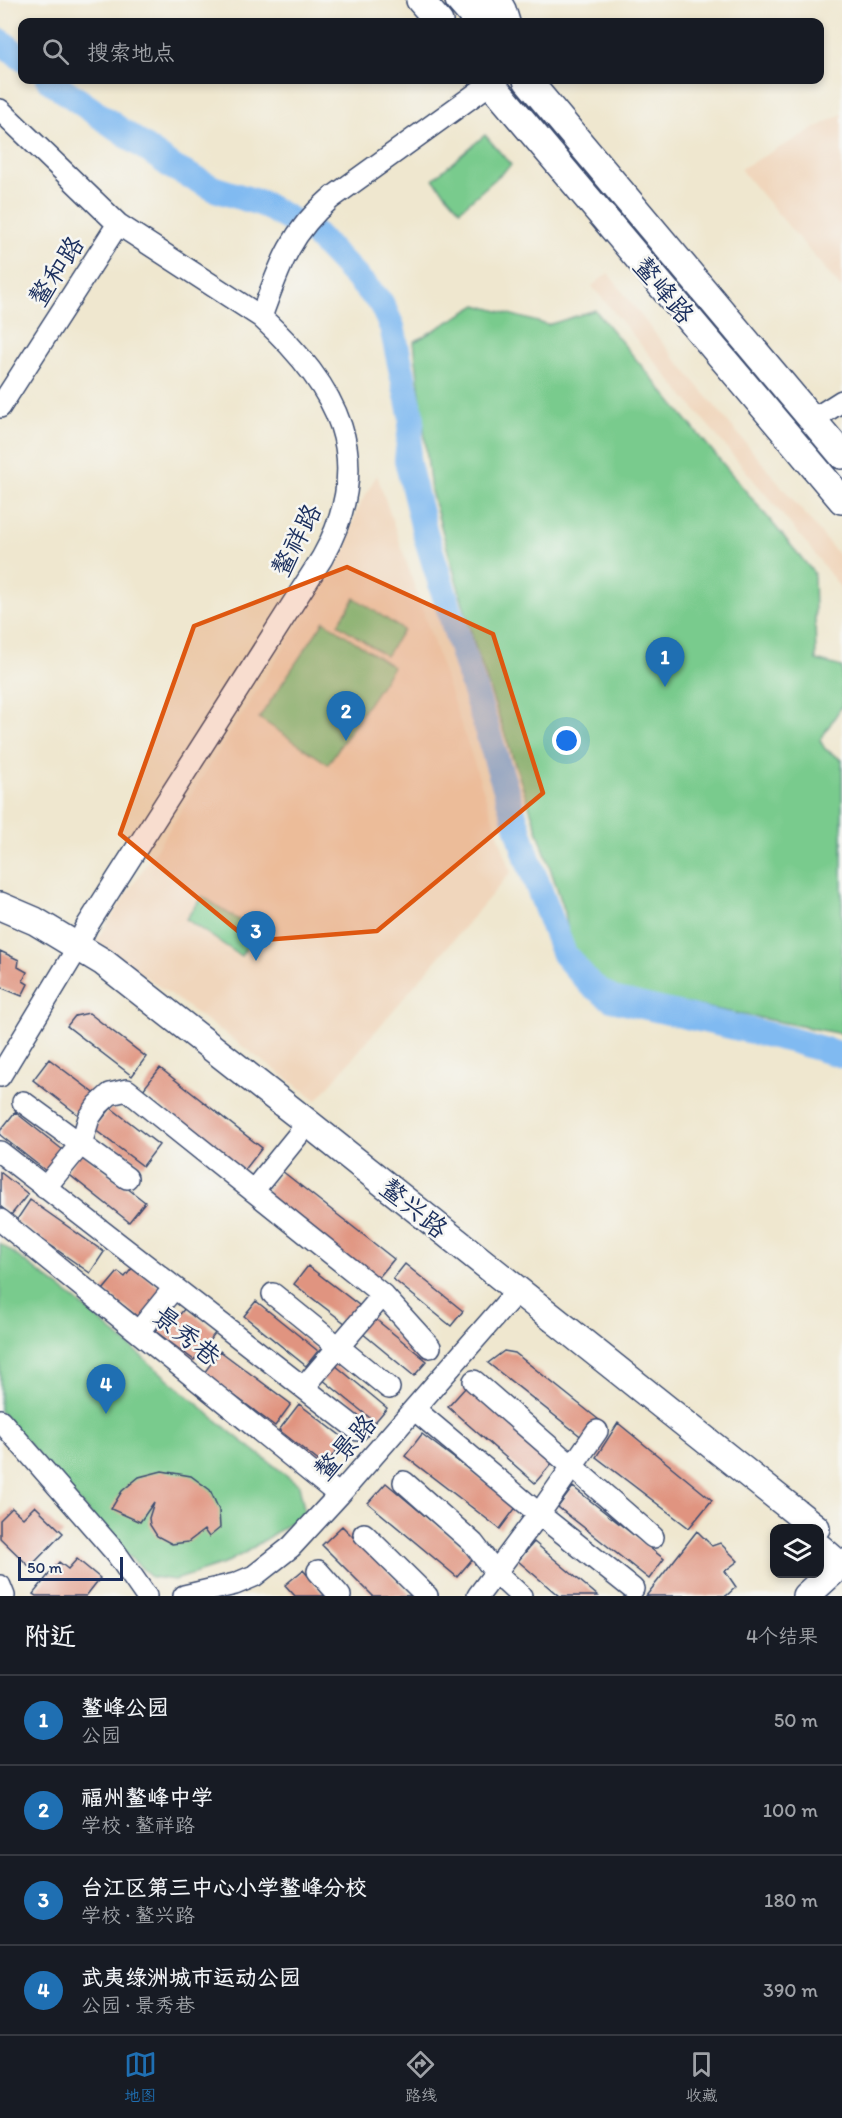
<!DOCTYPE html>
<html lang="zh">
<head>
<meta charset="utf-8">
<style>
  body { margin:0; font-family:Itim,"LXGW WenKai TC",sans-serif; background:#20242c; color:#f1f3f6 }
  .controls { position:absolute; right:18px; bottom:18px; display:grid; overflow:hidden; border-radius:12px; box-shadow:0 3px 9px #0003 }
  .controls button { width:54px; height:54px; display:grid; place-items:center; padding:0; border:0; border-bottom:2px solid #363941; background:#171b24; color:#f1f3f6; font:30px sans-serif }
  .scale { position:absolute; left:18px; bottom:15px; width:105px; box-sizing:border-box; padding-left:6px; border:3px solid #1b2f5e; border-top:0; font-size:16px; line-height:21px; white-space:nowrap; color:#1b2f5e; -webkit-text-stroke:4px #f6f6f2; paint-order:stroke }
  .you { position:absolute; left:567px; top:741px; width:21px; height:21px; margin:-15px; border:4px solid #fff; border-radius:50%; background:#1a73e8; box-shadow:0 0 0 9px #1a73e833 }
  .badge { display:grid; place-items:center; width:39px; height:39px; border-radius:50%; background:#1f6fb2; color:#fff; font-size:20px; font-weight:700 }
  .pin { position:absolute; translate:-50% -50px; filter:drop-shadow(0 2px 3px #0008) }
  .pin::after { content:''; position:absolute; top:32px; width:21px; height:18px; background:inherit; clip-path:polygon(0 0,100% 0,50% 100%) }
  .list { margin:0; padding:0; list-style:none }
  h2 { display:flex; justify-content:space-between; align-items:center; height:78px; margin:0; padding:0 24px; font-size:26px }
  h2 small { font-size:20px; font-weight:400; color:#9ea1a6 }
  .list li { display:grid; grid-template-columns:39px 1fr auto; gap:18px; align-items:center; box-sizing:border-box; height:90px; padding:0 24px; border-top:2px solid #363941 }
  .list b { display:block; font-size:22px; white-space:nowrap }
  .list p { margin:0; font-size:20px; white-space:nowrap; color:#9ea1a6 }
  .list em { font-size:20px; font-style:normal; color:#9ea1a6 }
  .icon { flex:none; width:33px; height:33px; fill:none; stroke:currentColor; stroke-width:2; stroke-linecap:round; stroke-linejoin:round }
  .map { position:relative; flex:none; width:842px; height:1596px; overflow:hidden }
  .search { position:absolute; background:#171b24; box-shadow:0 3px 9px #0003; left:18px; right:18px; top:18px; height:66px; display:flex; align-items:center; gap:15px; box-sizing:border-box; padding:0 21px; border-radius:12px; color:#9ea1a6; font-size:22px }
  .sheet { height:438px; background:#171b24 }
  nav { display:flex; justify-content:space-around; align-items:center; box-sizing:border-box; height:84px; border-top:2px solid #363941; background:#171b24; font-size:16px; color:#9ea1a6 }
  nav a { display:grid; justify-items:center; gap:3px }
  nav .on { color:#1f6fb2 }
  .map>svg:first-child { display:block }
  .built { fill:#f0d6bc }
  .green { fill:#79cb8d; stroke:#4a7d76; stroke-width:1.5 }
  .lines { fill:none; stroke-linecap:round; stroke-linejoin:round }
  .river { stroke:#80baf1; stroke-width:26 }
  .building { fill:#e09480 }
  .minor-casing { stroke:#3b4b6f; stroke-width:24 }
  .major-casing { stroke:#3b4b6f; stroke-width:30 }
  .highway-casing { stroke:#3b4b6f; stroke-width:33 }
  .minor { stroke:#fff; stroke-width:21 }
  .major { stroke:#fff; stroke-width:27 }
  .highway { stroke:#fff; stroke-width:30 }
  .marked { fill:#de5710; fill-opacity:0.2; stroke:#de5710; stroke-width:4.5; stroke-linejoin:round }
  .labels { text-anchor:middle; stroke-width:5; stroke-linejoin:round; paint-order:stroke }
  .street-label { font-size:26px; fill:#1b2f5e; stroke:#f6f6f2 }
</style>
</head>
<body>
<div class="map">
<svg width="842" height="1596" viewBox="0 0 842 1596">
  <rect width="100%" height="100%" fill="#f6f6f2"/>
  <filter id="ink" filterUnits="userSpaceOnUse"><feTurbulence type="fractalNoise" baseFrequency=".0167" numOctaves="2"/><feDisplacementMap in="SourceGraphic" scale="12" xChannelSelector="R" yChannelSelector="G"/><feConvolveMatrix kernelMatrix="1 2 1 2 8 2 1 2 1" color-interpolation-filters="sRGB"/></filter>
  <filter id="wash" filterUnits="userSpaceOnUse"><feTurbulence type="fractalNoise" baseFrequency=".008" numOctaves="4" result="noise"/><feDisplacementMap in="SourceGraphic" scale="24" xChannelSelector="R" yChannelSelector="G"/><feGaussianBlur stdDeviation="1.35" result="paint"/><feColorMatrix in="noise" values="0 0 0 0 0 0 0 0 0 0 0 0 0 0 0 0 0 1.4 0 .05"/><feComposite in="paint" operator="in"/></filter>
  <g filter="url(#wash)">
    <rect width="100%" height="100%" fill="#efe7cf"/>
    <path class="built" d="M842,114V289L740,169Z
      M608,273L660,340L842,559V590L811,549L592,286Z
      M377,475L511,872L317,1100L96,941L176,819L344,552L357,509Z"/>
    <path class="green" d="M485,135L511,165L460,210L433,179Z
      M477,305L548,325L595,310L814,573L816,660L842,667V706L820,740L825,749L842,760V1034L617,990C585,971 568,950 565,912L475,646L431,491L414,342Z
      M355,598L403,630L386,656L338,624Z
      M324,621L393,667L328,764L259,718Z
      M202,896L257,932L241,956L186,919Z
      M0,1243L72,1297L234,1435L299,1485L305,1513L246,1552L224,1564L175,1580L151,1577L114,1542L0,1411Z"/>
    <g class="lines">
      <path class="river" d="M0,41L22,58
        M49,80L174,168L215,189L263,204L315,234L381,303L392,327L412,418L407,460L425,533L528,860L564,954L590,984L612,999L791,1040L842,1055"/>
    </g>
    <g id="blocks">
      <path class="building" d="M0,951L19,960L18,967L27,972L23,981L28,984L22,996L0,987Z
        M89,1013L146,1057L132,1076L67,1026L75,1016Z
        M49,1059L98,1096L81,1117L33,1080Z
        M160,1068L262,1148L244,1171L142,1091Z
        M111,1108L159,1145L143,1166L94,1129Z
        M15,1112L63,1150L46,1171L0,1135V1131Z
        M81,1152L145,1202L129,1222L66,1172Z
        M282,1171L394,1259L375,1282L264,1195Z
        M0,1172L28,1194L11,1215L0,1206Z
        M30,1200L104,1252L90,1273L16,1221Z
        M405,1264L463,1311L451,1326L393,1279Z
        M308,1266L364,1309L350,1327L294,1284Z
        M133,1267L164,1291L142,1320L103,1290L118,1272L125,1277Z
        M256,1301L318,1351L306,1366L244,1316Z
        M185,1308L216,1332L194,1360L155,1331L170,1312L177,1318Z
        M368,1313L427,1361L414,1376L356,1328Z
        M220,1351L291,1404L275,1426L204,1373Z
        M504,1351L515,1353L603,1423L588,1442L488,1363Z
        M329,1360L387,1408L375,1422L317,1375Z
        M466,1387L553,1462L535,1483L448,1407Z
        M299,1404L345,1439L325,1466L279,1430Z
        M618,1423L712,1500L689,1528L596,1457Z
        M422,1434L517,1506L500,1529L405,1456Z
        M162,1471L191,1476L210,1490L219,1510L220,1528L209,1537L204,1530L188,1542L172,1544L157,1536L150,1525L149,1518L154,1502L140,1522L111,1509L122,1491L139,1477Z
        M386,1483L474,1557L457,1577L368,1503Z
        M573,1487L664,1559L649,1579L558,1507Z
        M35,1506L63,1533L30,1567L0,1538V1520L12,1508L23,1518Z
        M342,1526L412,1596H373L322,1545Z
        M697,1531L712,1546L720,1543L738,1561L725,1571L736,1587L726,1596H646Z
        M534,1542L598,1596H559L518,1561Z
        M77,1559L100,1578L86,1596H36L33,1594L59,1562L68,1569Z
        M303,1570L325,1596H295L285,1585Z"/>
    </g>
  </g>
  <g filter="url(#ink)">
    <use href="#blocks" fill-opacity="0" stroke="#3b4b6f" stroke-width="1.5"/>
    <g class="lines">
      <g class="minor-casing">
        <path id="minor" d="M500,0L505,9L509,22
          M0,110L118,224L261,317C337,387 378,458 322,558L87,926L71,959L0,1076
          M261,317C279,268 289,234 330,199L491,83
          M0,407L118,224
          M812,420L842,401
          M23,1102L127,1178
          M0,1152L358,1430
          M45,1188L81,1144L89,1118L98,1105L110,1094L127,1090L383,1295L430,1347
          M253,1191L308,1123
          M0,1220L339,1495
          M273,1294L389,1388
          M139,1331L174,1288
          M474,1381L653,1537
          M304,1387L383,1295
          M414,1409L539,1514L633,1589
          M0,1420L116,1553L146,1596
          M404,1482L473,1543L496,1573L521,1596
          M364,1534L427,1596
          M318,1571L340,1596
          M0,1586L4,1596
          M184,1596L235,1584L254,1576L291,1547L339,1495L517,1291
          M478,1596L539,1514L597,1431"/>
      </g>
      <g class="major-casing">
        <path id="major" d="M420,0L439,22
          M459,0L478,22
          M488,80L842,500
          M527,80L842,455
          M0,906L35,921L103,962L308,1123L816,1528
          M820,1548L842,1567
          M806,1596L842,1563"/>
      </g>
      <g class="highway-casing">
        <path id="highway" d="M477,0L491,22"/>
      </g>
      <use href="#minor" class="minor"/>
      <use href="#major" class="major"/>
      <use href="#highway" class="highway"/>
    </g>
  </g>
  <path class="marked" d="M347,567L493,634L543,793L377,931L250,941L120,834L194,626Z"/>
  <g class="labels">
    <g class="street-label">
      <text transform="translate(56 271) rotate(-57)" y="9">鳌和路</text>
      <text transform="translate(664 290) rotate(50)" y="9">鳌峰路</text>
      <text transform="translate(296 540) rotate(-63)" y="9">鳌祥路</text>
      <text transform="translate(414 1208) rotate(39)" y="9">鳌兴路</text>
      <text transform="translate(187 1336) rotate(39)" y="9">景秀巷</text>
      <text transform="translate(345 1447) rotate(-48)" y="9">鳌景路</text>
    </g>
  </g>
</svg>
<div class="controls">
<button><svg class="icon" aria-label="layers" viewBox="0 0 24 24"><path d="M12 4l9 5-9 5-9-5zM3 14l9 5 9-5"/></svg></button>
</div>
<div class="scale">50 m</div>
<div class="you"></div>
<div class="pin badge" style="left:665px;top:687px">1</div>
<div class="pin badge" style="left:346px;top:741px">2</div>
<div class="pin badge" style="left:256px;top:961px">3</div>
<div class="pin badge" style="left:106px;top:1414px">4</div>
<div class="search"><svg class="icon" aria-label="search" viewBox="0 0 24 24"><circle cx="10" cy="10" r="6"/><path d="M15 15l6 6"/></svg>搜索地点</div>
</div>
<section class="sheet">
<h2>附近<small>4个结果</small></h2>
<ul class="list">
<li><span class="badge">1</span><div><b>鳌峰公园</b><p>公园</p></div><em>50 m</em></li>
<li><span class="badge">2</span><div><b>福州鳌峰中学</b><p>学校 · 鳌祥路</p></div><em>100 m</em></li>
<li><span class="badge">3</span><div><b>台江区第三中心小学鳌峰分校</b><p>学校 · 鳌兴路</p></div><em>180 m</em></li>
<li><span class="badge">4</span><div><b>武夷绿洲城市运动公园</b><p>公园 · 景秀巷</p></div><em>390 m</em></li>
</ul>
</section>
<nav>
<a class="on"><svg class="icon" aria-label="map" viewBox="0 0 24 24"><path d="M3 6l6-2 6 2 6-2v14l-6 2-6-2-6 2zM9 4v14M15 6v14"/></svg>地图</a>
<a><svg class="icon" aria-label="directions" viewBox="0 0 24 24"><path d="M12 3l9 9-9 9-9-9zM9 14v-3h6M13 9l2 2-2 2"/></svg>路线</a>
<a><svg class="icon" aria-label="saved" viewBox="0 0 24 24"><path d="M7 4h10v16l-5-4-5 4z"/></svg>收藏</a>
</nav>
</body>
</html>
